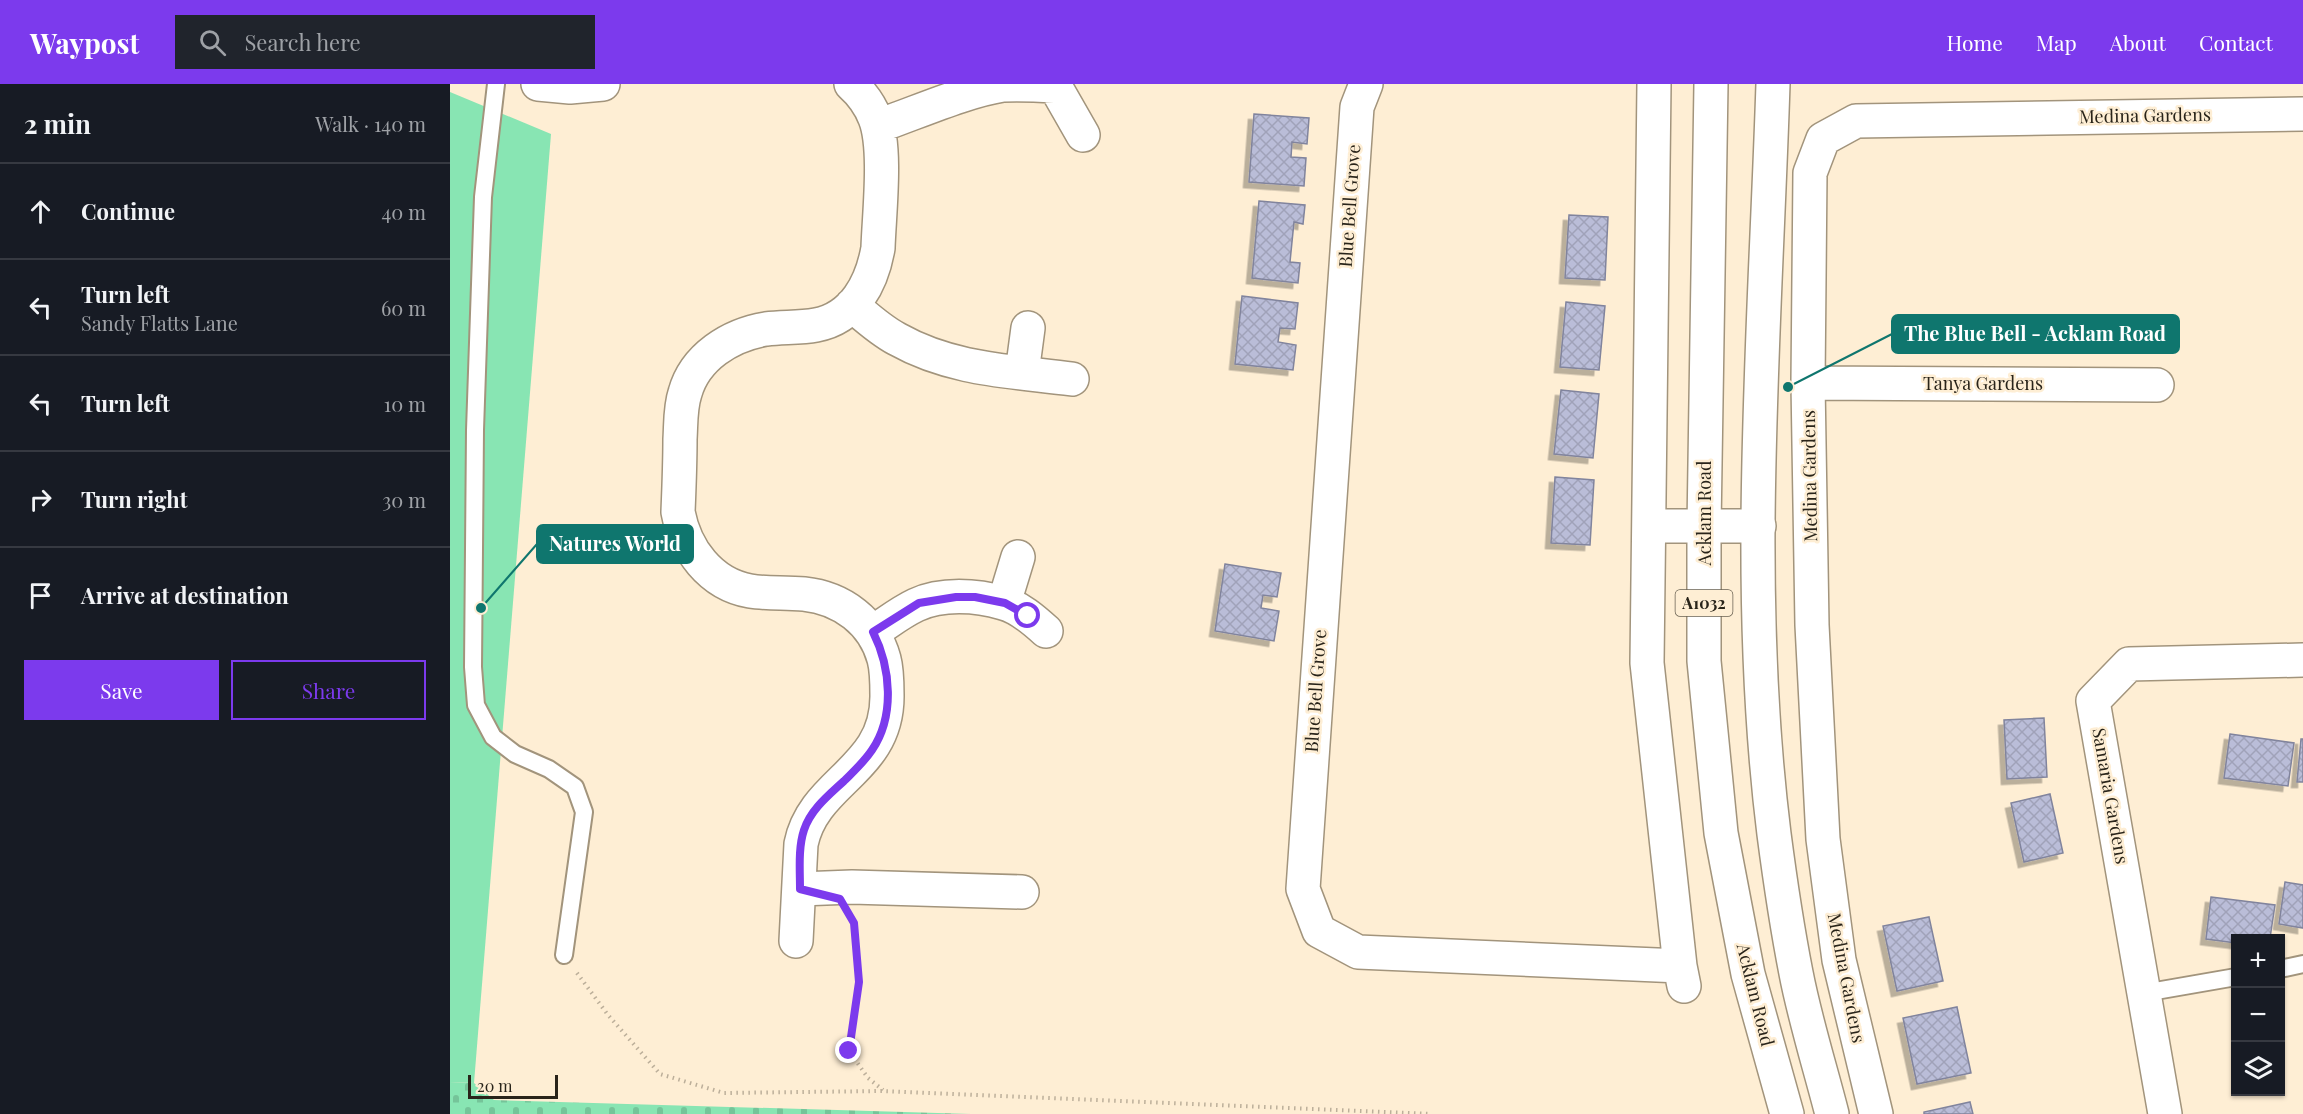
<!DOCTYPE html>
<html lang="en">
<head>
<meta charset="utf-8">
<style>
  body { margin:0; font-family:"Playfair Display",serif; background:#20242c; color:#f1f3f6 }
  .controls { position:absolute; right:18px; bottom:18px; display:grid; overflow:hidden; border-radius:0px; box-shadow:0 2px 4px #0004 }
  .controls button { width:54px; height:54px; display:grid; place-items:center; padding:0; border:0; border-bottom:2px solid #363941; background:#171b24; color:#f1f3f6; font:30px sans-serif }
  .scale { position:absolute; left:18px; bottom:15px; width:90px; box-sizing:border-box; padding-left:6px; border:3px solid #29241a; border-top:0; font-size:16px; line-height:21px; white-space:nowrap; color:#29241a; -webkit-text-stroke:4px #feeed4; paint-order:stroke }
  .stop { position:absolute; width:18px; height:18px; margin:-14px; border:4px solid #7c3aed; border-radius:50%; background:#fff }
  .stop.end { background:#7c3aed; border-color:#fff; box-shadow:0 2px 6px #0008 }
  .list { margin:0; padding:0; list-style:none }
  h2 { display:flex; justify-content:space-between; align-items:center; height:78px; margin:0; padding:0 24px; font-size:26px }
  h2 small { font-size:20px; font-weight:400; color:#9ea1a6 }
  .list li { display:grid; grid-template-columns:39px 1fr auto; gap:18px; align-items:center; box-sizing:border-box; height:96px; padding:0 24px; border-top:2px solid #363941 }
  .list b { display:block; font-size:22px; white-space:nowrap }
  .list p { margin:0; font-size:20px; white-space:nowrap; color:#9ea1a6 }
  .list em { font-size:20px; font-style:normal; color:#9ea1a6 }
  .actions { display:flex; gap:12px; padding:18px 24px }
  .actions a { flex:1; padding:14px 0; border:2px solid #7c3aed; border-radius:0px; text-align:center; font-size:21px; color:#7c3aed }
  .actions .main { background:#7c3aed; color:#fff }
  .icon { flex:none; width:33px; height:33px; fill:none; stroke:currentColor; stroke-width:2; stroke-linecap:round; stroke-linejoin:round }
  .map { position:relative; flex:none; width:1853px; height:1030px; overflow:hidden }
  header { display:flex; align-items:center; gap:36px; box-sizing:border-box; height:84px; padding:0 30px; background:#7c3aed; color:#fff }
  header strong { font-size:28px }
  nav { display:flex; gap:33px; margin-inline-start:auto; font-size:21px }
  .search { width:420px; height:54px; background:#20242c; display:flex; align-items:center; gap:15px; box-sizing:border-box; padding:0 21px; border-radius:0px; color:#9ea1a6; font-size:22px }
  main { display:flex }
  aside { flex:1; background:#171b24 }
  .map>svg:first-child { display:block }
  .cemetery { fill:url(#cemetery-stones) }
  .park { fill:#88e5b3 }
  .building { fill:url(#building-cross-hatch); stroke:#81849d; stroke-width:1.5; filter:url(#shadow) }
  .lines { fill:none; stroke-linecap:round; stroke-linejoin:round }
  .lane-casing { stroke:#a2947c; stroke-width:20 }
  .street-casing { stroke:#a2947c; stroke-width:36 }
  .primary-casing { stroke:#a2947c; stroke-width:36 }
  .path { stroke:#bcaf9a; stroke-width:4; stroke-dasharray:1.5 4.5; stroke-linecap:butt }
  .lane { stroke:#fff; stroke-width:16 }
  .street { stroke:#fff; stroke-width:33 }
  .primary { stroke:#fff; stroke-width:33 }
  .route { stroke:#7c3aed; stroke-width:8 }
  .labels { text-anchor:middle; stroke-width:5; stroke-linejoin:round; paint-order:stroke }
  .shield { fill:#feeed4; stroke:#696152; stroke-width:1.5 }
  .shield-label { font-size:16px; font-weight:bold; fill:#29241a }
  .street-label { font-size:18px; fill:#29241a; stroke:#feeed4 }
  .leader { fill:none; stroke:#0f766e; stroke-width:2 }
  .callout-dot { fill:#0f766e; stroke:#feeed4; stroke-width:2 }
  .callout { fill:#0f766e; stroke:#0f766e; stroke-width:2 }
  .callout-label { font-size:20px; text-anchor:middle; font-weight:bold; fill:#fff }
</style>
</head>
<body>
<header>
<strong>Waypost</strong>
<div class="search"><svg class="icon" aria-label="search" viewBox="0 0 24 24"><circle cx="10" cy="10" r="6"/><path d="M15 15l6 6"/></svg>Search here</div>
<nav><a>Home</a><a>Map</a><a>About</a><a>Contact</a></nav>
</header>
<main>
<aside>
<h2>2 min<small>Walk · 140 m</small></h2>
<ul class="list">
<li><svg class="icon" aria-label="ahead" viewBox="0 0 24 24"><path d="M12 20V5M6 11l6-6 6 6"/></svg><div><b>Continue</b></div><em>40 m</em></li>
<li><svg class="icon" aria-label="left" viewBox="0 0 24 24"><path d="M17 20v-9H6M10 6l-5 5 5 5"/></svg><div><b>Turn left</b><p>Sandy Flatts Lane</p></div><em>60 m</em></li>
<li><svg class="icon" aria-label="left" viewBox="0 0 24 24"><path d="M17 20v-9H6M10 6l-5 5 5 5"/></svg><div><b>Turn left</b></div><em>10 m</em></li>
<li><svg class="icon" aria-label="right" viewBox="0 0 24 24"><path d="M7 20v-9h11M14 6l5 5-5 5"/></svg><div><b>Turn right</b></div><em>30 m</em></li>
<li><svg class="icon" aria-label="arrive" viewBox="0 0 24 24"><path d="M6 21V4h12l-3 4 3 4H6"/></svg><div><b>Arrive at destination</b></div></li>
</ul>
<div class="actions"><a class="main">Save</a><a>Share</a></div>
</aside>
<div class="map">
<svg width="1853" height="1030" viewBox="0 0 1853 1030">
  <defs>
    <pattern id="cemetery-stones" width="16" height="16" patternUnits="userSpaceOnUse" patternTransform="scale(1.5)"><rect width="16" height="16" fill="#88e5b3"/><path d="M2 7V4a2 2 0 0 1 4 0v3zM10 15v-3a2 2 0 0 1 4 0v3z" fill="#75c499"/></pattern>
    <pattern id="building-cross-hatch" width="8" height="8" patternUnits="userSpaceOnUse" patternTransform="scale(1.5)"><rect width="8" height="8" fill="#babdd8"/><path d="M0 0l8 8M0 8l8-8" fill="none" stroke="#a0a2b9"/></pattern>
    <filter id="shadow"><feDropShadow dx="-5.5" dy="5.5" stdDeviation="0" flood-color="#0004"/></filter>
  </defs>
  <rect width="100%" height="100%" fill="#feeed4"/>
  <path class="cemetery" d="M0,998L24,999L44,1016L521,1030H0Z"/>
  <path class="park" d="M0,8L101,50L24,999L0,998Z"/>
  <path class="building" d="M804,30L859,34L857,60L842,58L841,73L856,74L854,102L799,98Z
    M809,117L855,121L853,140L844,138L840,178L850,179L848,199L802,194Z
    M1119,131L1158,133L1155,196L1115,194Z
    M792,212L848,219L845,245L830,244L828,258L846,261L843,286L785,280Z
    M1116,218L1155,222L1149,286L1110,283Z
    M1111,306L1149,310L1143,374L1104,370Z
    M1105,393L1144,396L1140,461L1101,459Z
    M775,480L831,489L827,513L813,511L811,524L829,527L824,557L765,547Z
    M1594,634L1597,693L1557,695L1554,636Z
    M1780,650L1844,659L1838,702L1774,694Z
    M1851,655H1853V698H1847Z
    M1600,710L1613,769L1574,778L1561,719Z
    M1835,798L1853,801V844L1829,840Z
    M1761,813L1825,821L1820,854H1786V859L1756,855Z
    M1479,833L1493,897L1447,907L1433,842Z
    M1507,923L1521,989L1467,1000L1453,934Z
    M1520,1018L1523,1030H1474V1028Z"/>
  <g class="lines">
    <g class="lane-casing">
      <path id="lane" d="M46,0L33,113L25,346L23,583L26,621L43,653L65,670L99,685L125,703L134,728L114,871
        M1830,885L1853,880
        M1694,909L1786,893"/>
    </g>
    <g class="street-casing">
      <path id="street" d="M88,0L120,3L153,0
        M916,0L907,23L853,805L869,847L908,868L1230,882
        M1204,0L1197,579L1230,882L1234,902
        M428,42C466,29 515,7 553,1C570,0 588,1 605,2L633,51
        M402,221C416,233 430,246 447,255C502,286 561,287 622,295
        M572,289L578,244
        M1358,299L1707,301
        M1199,442H1309
        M554,519L568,473
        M423,548C437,539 451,528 466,521C491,509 527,511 553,519C569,523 584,536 596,547
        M350,805L402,803L572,808
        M346,857L351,760C364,696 438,687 437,611C437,599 437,586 434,575C424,538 392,514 354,510C336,508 318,510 300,507C260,500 235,465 228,428C229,404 230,379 230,355C231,340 230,324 235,309C245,273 280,251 316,245C333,243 350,244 366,241C404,234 422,199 428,164C429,131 437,64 425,34C420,21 411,9 401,0
        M1426,1030L1389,876L1373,755L1362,541L1358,299L1360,89L1373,55L1406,37L1853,30
        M1715,1030L1643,617L1679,580L1853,576"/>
    </g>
    <g class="primary-casing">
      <path id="primary" d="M1261,0L1254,443V577L1271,749L1298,890L1337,1030
        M1323,0C1315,248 1293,502 1324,750C1330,796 1337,843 1346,889C1355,936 1370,983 1382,1030"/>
    </g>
    <path class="path" d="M401,834L404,839L409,898L399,967L418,994L433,1006
      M127,889L158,931L210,990L274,1009L433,1007L981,1030"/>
    <use href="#lane" class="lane"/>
    <use href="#street" class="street"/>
    <use href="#primary" class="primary"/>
  </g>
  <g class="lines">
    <path class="route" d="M399,967L409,898L404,839L390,815L350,805C350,786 348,764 354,746C361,725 379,711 394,697C404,687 414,678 422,666C445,632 441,584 423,548L469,519L506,513H525L555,519L578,532"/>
  </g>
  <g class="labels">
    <rect class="shield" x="1225.5" y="506" width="57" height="26" rx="4.5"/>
    <g class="shield-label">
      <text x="1254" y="525">A1032</text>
    </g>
    <g class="street-label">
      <text transform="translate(1695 32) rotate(-1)" y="6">Medina Gardens</text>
      <text transform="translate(900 122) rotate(-86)" y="6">Blue Bell Grove</text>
      <text x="1533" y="306">Tanya Gardens</text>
      <text transform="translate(1360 392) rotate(-91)" y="6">Medina Gardens</text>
      <text transform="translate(1255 429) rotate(-90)" y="6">Acklam Road</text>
      <text transform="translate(866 607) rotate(-86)" y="6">Blue Bell Grove</text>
      <text transform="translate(1660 712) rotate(80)" y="6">Samaria Gardens</text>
      <text transform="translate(1396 894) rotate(79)" y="6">Medina Gardens</text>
      <text transform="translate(1305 911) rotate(76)" y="6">Acklam Road</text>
    </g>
  </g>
  <path class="leader" d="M1338 303L1442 250M31 524L87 460"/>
  <g class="callout-dot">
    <circle cx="1338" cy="303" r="6"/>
    <circle cx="31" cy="524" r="6"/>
  </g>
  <g class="callout">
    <rect x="1442" y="231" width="287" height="38" rx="6"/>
    <rect x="87" y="441" width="156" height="38" rx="6"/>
  </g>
  <g class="callout-label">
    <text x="1585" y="257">The Blue Bell - Acklam Road</text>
    <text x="165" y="467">Natures World</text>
  </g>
</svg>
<div class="controls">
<button>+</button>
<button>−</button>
<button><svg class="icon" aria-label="layers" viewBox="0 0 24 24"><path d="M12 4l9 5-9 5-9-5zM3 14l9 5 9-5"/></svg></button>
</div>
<div class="scale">20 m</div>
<div class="stop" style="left:578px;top:532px"></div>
<div class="stop end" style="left:399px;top:967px"></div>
</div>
</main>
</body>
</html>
